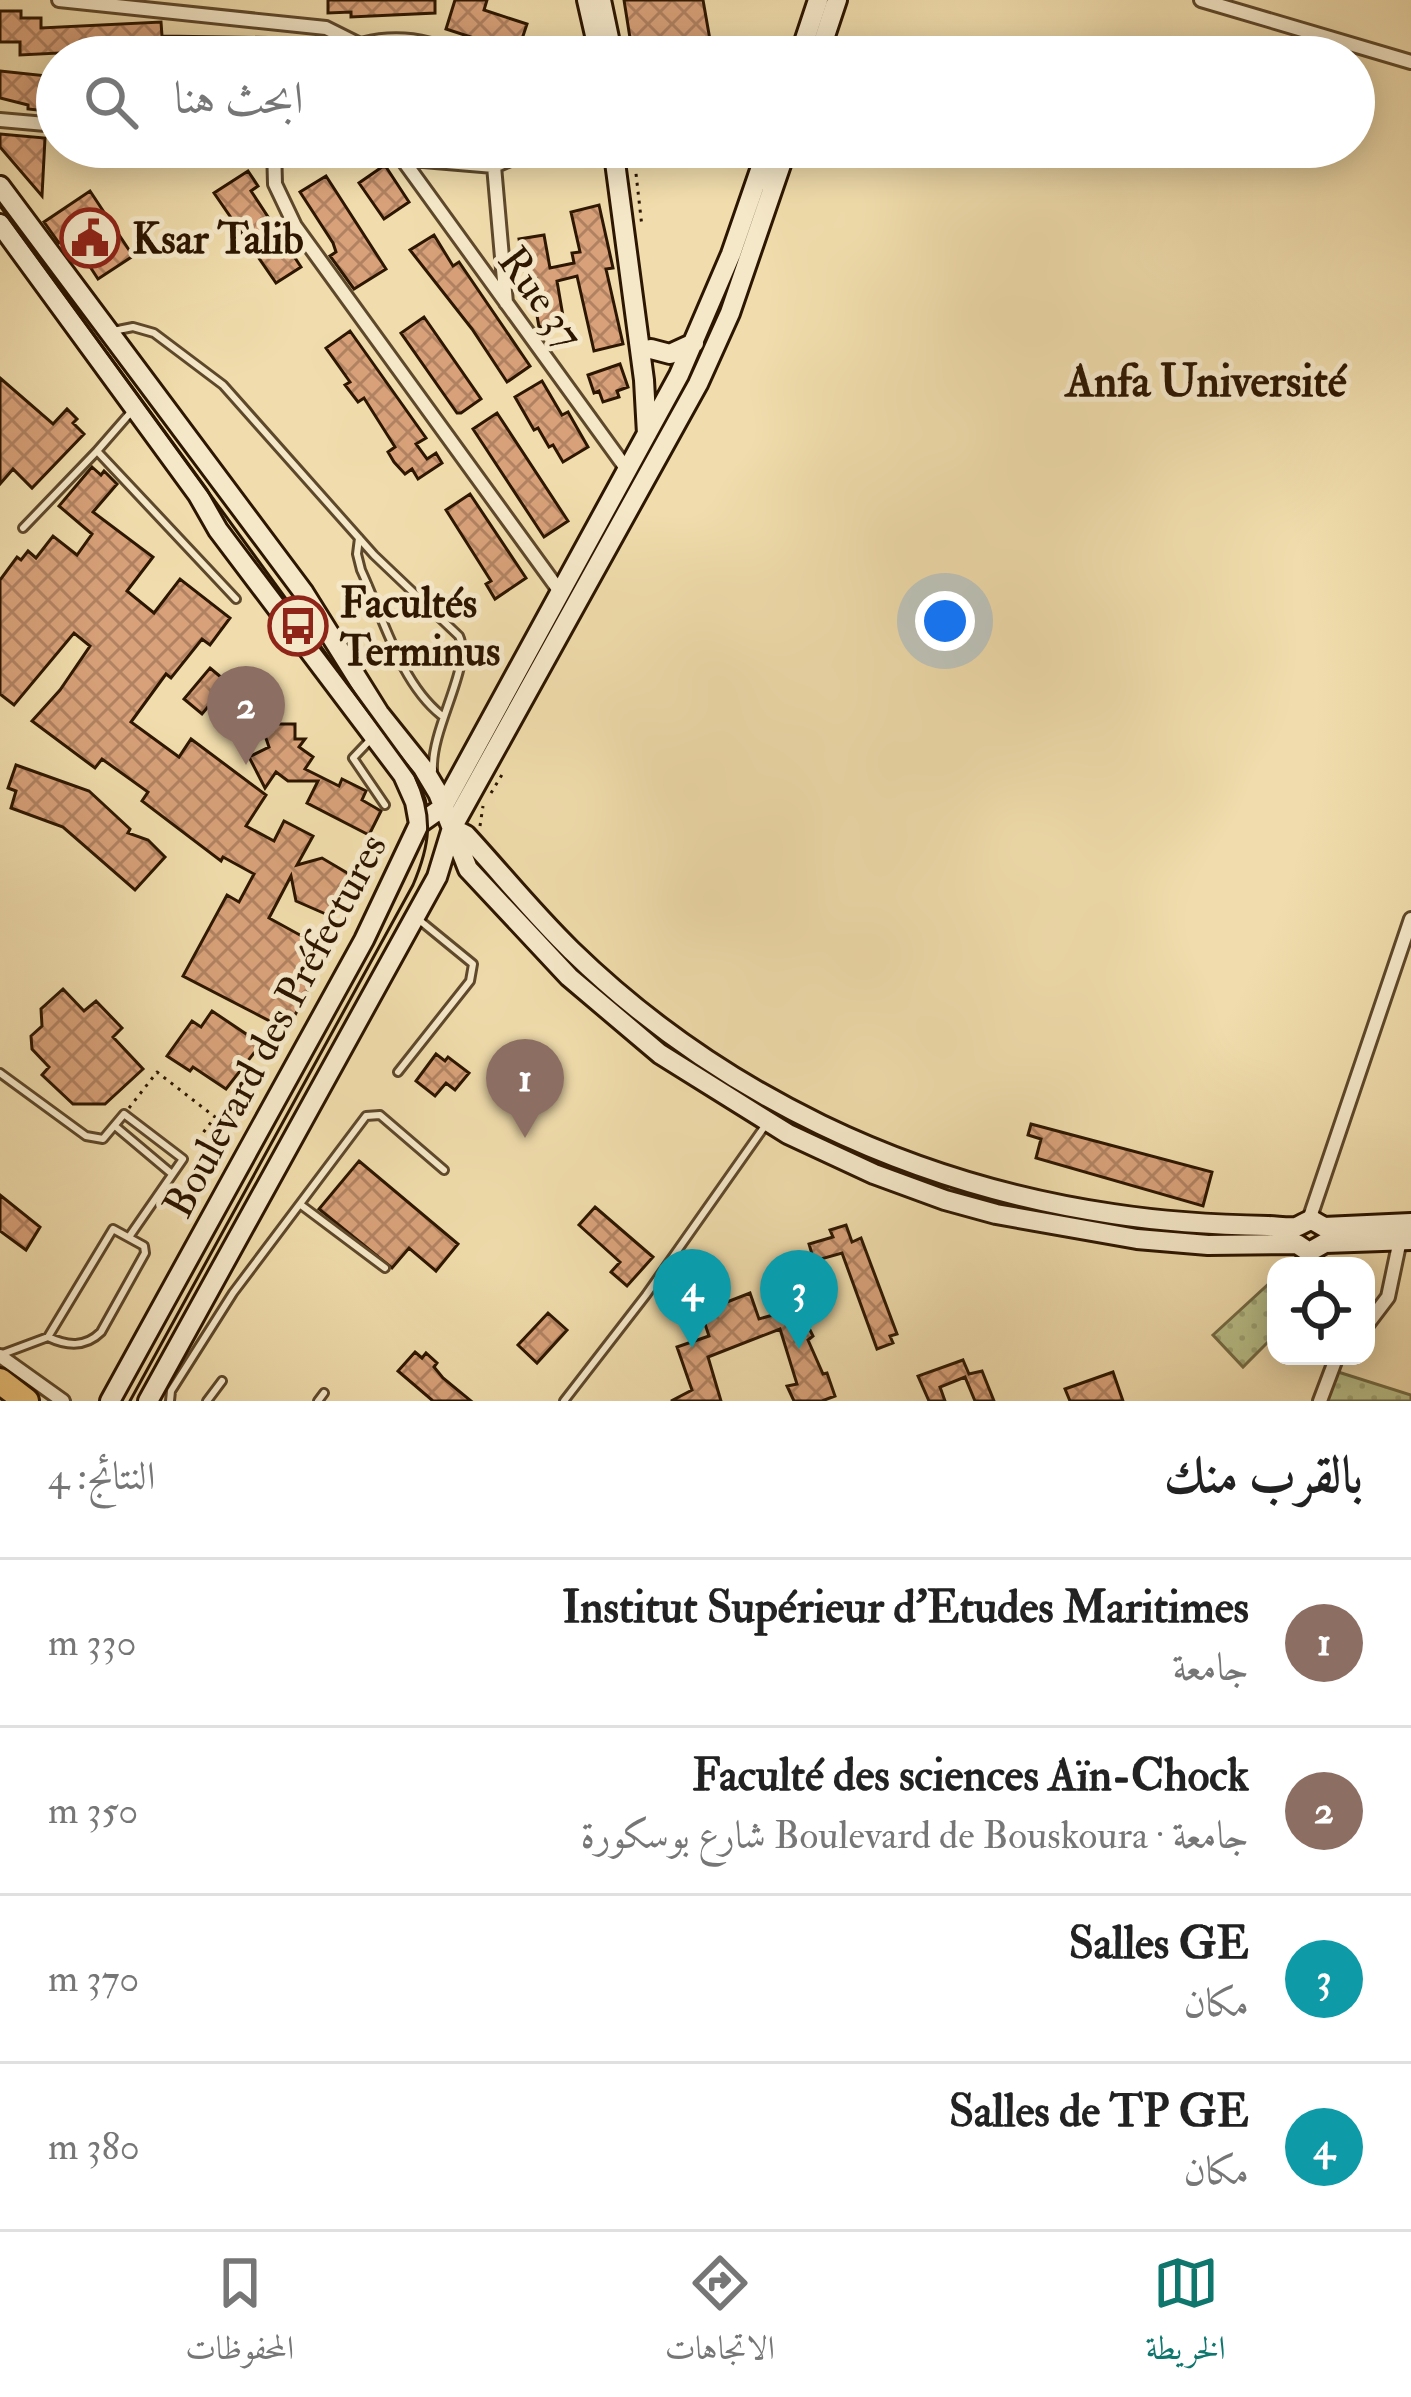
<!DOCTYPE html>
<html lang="ar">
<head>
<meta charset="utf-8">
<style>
  body { margin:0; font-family:"IM FELL Double Pica",Amiri,serif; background:#f2f2f2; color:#222; direction:rtl }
  .controls { position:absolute; right:36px; bottom:36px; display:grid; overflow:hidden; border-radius:24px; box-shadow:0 6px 30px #0003 }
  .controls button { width:108px; height:108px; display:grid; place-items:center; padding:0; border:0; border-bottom:3px solid #e0e0e0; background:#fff; color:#222; font:60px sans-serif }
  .you { position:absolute; left:945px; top:621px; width:42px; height:42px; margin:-30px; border:9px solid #fff; border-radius:50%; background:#1a73e8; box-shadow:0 0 0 18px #1a73e833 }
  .badge { display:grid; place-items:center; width:78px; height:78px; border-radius:50%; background:#0f766e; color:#fff; font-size:39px; font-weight:700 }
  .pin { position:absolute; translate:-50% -99px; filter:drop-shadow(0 3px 6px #0008) }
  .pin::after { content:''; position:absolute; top:63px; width:42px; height:36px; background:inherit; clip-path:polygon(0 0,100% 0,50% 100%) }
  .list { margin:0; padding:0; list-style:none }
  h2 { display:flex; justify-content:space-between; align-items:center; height:156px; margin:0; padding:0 48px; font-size:51px }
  h2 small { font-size:39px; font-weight:400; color:#767676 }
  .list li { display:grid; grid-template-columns:78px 1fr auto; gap:36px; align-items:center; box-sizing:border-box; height:168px; padding:0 48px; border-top:3px solid #e0e0e0 }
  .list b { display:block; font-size:45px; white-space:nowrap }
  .list p { margin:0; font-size:39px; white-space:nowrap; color:#767676 }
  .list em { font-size:39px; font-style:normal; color:#767676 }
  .icon { flex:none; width:66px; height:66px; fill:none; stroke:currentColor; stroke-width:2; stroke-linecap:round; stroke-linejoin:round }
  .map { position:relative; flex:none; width:1411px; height:1401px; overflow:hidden; direction:ltr }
  .search { position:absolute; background:#fff; box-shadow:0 6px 30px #0003; left:36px; right:36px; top:36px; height:132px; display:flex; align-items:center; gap:30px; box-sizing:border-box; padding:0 42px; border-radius:66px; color:#767676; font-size:45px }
  .sheet { height:828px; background:#fff }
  nav { display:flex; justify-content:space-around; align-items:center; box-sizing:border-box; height:168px; border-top:3px solid #e0e0e0; background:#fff; font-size:33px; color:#767676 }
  nav a { display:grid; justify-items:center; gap:6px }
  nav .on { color:#0f766e }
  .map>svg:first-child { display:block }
  .park { fill:url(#park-dots); stroke:#736b45; stroke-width:3 }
  .building { fill:url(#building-cross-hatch); stroke:#2d1600; stroke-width:3 }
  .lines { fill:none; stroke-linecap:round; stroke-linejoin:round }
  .lane-casing { stroke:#5e482b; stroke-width:12 }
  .street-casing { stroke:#5e482b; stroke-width:18 }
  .secondary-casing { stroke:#2d1600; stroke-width:24 }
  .highway-casing { stroke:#2d1600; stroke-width:30 }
  .path { stroke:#2d1600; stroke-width:3; stroke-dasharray:3 6; stroke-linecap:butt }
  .lane { stroke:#f5e8c9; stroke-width:6 }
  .street { stroke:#f5e8c9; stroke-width:12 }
  .secondary { stroke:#f5e8c9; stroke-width:18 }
  .highway { stroke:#e8be76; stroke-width:24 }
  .tram { stroke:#2d1600; stroke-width:3 }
  .labels { text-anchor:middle; stroke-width:10; stroke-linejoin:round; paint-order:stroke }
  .poi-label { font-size:42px; font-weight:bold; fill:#2d1600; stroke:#f5e8c9; text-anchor:start }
  .street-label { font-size:42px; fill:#2d1600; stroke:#f5e8c9 }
  .neighbourhood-label { font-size:45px; font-weight:bold; fill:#2d1600; stroke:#f5e8c9 }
</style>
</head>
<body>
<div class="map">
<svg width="1411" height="1401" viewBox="0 0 1411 1401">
  <defs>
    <pattern id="park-dots" width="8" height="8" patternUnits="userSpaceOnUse" patternTransform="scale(3)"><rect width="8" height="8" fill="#b9c08a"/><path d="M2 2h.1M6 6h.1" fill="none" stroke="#9fa475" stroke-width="1.8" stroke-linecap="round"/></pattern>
    <pattern id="building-cross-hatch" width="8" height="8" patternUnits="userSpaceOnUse" patternTransform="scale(3)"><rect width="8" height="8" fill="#d8a179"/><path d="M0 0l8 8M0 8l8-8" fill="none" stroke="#b08261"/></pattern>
  </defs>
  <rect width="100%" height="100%" fill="#f0dcac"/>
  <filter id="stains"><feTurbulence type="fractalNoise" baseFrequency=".00167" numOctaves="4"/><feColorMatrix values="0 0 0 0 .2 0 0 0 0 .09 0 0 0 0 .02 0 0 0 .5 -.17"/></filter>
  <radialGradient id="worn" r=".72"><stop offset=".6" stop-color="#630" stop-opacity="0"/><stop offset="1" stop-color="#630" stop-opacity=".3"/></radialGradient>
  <path class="park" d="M1276,1277V1341L1272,1338L1243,1367L1213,1335Z
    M1335,1371L1411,1395V1401H1327Z"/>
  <path class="building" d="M328,0H435V13L351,17V12L328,13Z
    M455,0H487L484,10L527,24L516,57H495L474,50L477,39L446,29Z
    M624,0H703L713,57H633Z
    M0,11H21V18H41V28L161,22L162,36L298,38V57H178L179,47L20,55V42H0Z
    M0,71L57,77V112L28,109V105L0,98Z
    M0,134L45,138L42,196L0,147Z
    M382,167H386L409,202L384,219L359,183Z
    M248,171L258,186L251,191L301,267L276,283L214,193Z
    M326,176L386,269L354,289L330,256L336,252L333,243L300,192Z
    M90,191L133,256L98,279L70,236L59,243L44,222Z
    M599,205L613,268L606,269L623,344L594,351L577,276L557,281L564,322L539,327L535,304L531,305L519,239L544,235L550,268L574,263L572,253L580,252L571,212Z
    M434,235L453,266L459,262L530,366L507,382L472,329L410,250Z
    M424,317L481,399L461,413H457L401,333Z
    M350,331L426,438L416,444L427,459L436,453L442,463L418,479L412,469L405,474L394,462L388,452L395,447L364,398L358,402L345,385L350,382L326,348Z
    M620,364L628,387L617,391L619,397L603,402L599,391L594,393L588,375Z
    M0,378L53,424L67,409L77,419L73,423L84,434L32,488L13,469L0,484Z
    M542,381L562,415L568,412L588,447L563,462L553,445L549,447L538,428L534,430L515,397Z
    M497,413L568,521L544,537L473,429Z
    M92,467L101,475L104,471L117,484L93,512L153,557L127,591L154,613L180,579L230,618L210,645L202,639L171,678L166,674L131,722L179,757L191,739L266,795L246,826L274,841L284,821L313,836L297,865L322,858L349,874L353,884L336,913L328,915L296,901L291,876L269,918L329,951L287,1030L183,976L227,895L239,902L254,874L223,857L221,861L142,801L148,792L102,759L95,768L32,721L60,690L90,646L74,633L14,705L0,694V580L17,557L21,560L28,551L36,558L53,536L77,555L92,534L59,506Z
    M470,494L526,578L495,599L486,584L491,581L446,510Z
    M210,668L228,683L202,714L184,699Z
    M261,724H295V739H305L299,747L313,757L305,769L339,786L342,779L366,791L362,800L381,811L369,835L307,803L318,781H288L276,772L265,788L249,757L269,747Z
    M16,765L89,791L130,829L128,833L148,840L165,857L135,890L63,827L11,808L16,791L8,788Z
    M63,989L84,1011L96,1001L122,1028L113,1037L143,1069L105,1104H73L42,1075L49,1067L32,1049L31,1036L42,1026L41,1009Z
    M212,1011L261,1044L226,1089L193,1067L190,1071L167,1056L192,1021L201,1027Z
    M436,1054L445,1061L448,1057L469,1073L455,1090L446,1083L435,1096L416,1081Z
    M1031,1124L1212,1172L1203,1206L1036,1158L1041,1139L1028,1135Z
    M359,1161L458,1244L436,1271L409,1248L392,1268L319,1209Z
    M0,1195L40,1227L26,1250L0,1231Z
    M595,1207L653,1257L627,1286L611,1272L620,1262L579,1225Z
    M846,1225L852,1242L861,1238L897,1334L890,1336L893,1343L877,1349L842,1253L814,1261L809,1244L833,1237L830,1230Z
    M750,1293L759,1319L797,1308L804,1328L808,1326L813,1336L808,1340L823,1374L827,1373L835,1396L822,1401H794L787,1386L797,1384L780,1329L708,1357L721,1401H671L692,1390L677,1347L709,1336L698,1303L719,1296L722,1304Z
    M548,1313L567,1330L537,1363L518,1345Z
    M415,1352L422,1358L426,1353L437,1363L434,1367L443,1378L471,1401H433L398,1371Z
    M963,1360L969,1374L982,1371L994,1401H975L965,1377L940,1387L945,1401H929L918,1376Z
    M1113,1372L1123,1401H1070L1065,1389Z"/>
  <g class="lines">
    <g class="lane-casing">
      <path id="lane" d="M113,331L133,327L154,333L223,385L374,555L459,636C473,666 431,727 433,770
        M131,412L97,451L236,599
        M23,528L97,451
        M359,538L357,554L361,570C383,617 400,682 441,715
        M371,739L353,758L385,805
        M398,1072L470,981L473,964L418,919
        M0,1073L86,1136L103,1139L124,1114L183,1159L129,1237
        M115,1126L172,1174
        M301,1205L385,1268
        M0,1355L48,1337C67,1346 85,1348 101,1332L145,1253L144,1246L113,1229L48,1337
        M170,1401L171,1391L233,1293L366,1116L380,1115L444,1170
        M207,1401L222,1381
        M318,1401L324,1393
        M564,1401L646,1295L767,1123"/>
    </g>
    <g class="street-casing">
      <path id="street" d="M59,0L326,28L360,45
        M1201,0L1411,62
        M329,57C374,35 417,34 461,57
        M0,120L57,125
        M270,147L494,166L537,147
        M274,147L275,184L295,226L561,593
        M403,160L628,471
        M494,166L506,303
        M1309,1220L1411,919
        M1366,1326L1388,1297L1400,1240
        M0,1356L63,1401
        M1320,1401L1337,1356"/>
    </g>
    <g class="secondary-casing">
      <path id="secondary" d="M587,0L600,57
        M601,0L613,57
        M799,57L818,0
        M818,57L837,0
        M613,147L644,380L647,434
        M0,186L304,593L379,713L423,768L438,793L468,869L569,977L660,1054L788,1134L874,1174L945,1200L996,1214L1137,1239L1208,1245L1297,1244L1309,1252L1325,1243
        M0,224L198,495L218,530L403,775L415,802L419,824
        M651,349L670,354L694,343
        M452,828L466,835C501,873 533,913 571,950C719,1094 909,1184 1113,1214C1165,1222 1216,1225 1268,1226C1276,1226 1288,1228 1296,1227C1302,1225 1306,1221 1312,1220L1324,1227L1411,1223
        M1325,1243L1411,1240
        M110,1401L364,940L419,824L443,807L679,375L731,254L768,147
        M148,1401L437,877L452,828L698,384L730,313L787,147"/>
    </g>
    <g class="highway-casing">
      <path id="highway" d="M0,1381L26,1401"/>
    </g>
    <path class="path" d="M633,147L642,227
      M491,793L503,773L500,771
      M480,826L483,806
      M129,1108L157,1072L215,1117L190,1150"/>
    <use href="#lane" class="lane"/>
    <use href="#street" class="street"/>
    <use href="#secondary" class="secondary"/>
    <use href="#highway" class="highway"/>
    <path class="tram" d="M0,206L415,776C434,817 430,845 413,885L130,1401"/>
  </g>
  <defs>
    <g id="civic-ring" transform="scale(3)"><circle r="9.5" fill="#f5e8c9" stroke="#8f2418" stroke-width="1.5"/><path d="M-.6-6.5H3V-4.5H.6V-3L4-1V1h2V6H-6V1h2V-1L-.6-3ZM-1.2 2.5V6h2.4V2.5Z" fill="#8f2418"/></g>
    <g id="bus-ring" transform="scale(3)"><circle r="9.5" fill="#f5e8c9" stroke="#8f2418" stroke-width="1.5"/><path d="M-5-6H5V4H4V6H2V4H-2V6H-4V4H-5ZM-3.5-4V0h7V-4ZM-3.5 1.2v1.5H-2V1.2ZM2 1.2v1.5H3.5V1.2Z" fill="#8f2418"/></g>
  </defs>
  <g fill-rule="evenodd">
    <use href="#civic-ring" x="90" y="238"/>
    <use href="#bus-ring" x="298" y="626"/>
  </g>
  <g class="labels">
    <g class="poi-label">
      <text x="132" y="253">Ksar Talib</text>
      <text x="340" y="617">Facultés<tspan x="340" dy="48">Terminus</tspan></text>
    </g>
    <g class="street-label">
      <text transform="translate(542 297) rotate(54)" y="15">Rue 37</text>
      <text transform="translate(274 1025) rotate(-62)" y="15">Boulevard des Préfectures</text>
    </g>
    <g class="neighbourhood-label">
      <text x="1206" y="396">Anfa Université</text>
    </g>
  </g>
  <rect width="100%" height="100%" filter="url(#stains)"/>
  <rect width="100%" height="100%" fill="url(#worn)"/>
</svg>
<div class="controls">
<button><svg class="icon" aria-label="locate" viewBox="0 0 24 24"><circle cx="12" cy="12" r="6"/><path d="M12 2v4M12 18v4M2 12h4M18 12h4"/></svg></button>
</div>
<div class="you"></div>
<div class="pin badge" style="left:525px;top:1138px;background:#8d6e63">1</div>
<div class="pin badge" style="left:246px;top:765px;background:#8d6e63">2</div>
<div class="pin badge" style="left:799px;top:1349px;background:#0f9aa8">3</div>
<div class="pin badge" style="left:692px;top:1348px;background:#0f9aa8">4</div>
<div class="search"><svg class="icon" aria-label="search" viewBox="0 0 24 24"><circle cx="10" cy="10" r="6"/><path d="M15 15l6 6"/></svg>ابحث هنا</div>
</div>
<section class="sheet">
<h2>بالقرب منك<small>النتائج: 4</small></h2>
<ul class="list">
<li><span class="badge" style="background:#8d6e63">1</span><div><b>Institut Supérieur d'Etudes Maritimes</b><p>جامعة</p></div><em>330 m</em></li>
<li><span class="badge" style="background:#8d6e63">2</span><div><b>Faculté des sciences Aïn-Chock</b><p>جامعة · Boulevard de Bouskoura شارع بوسكورة</p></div><em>350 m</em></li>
<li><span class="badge" style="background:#0f9aa8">3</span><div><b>Salles GE</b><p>مكان</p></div><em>370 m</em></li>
<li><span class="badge" style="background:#0f9aa8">4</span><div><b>Salles de TP GE</b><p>مكان</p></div><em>380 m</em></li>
</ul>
</section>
<nav>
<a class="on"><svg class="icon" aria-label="map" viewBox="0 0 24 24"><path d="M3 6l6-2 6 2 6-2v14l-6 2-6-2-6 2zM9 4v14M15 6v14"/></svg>الخريطة</a>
<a><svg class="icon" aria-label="directions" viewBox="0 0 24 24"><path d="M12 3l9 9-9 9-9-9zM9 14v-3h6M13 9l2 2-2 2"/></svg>الاتجاهات</a>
<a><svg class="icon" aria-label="saved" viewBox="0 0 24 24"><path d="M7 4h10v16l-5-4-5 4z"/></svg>المحفوظات</a>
</nav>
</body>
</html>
